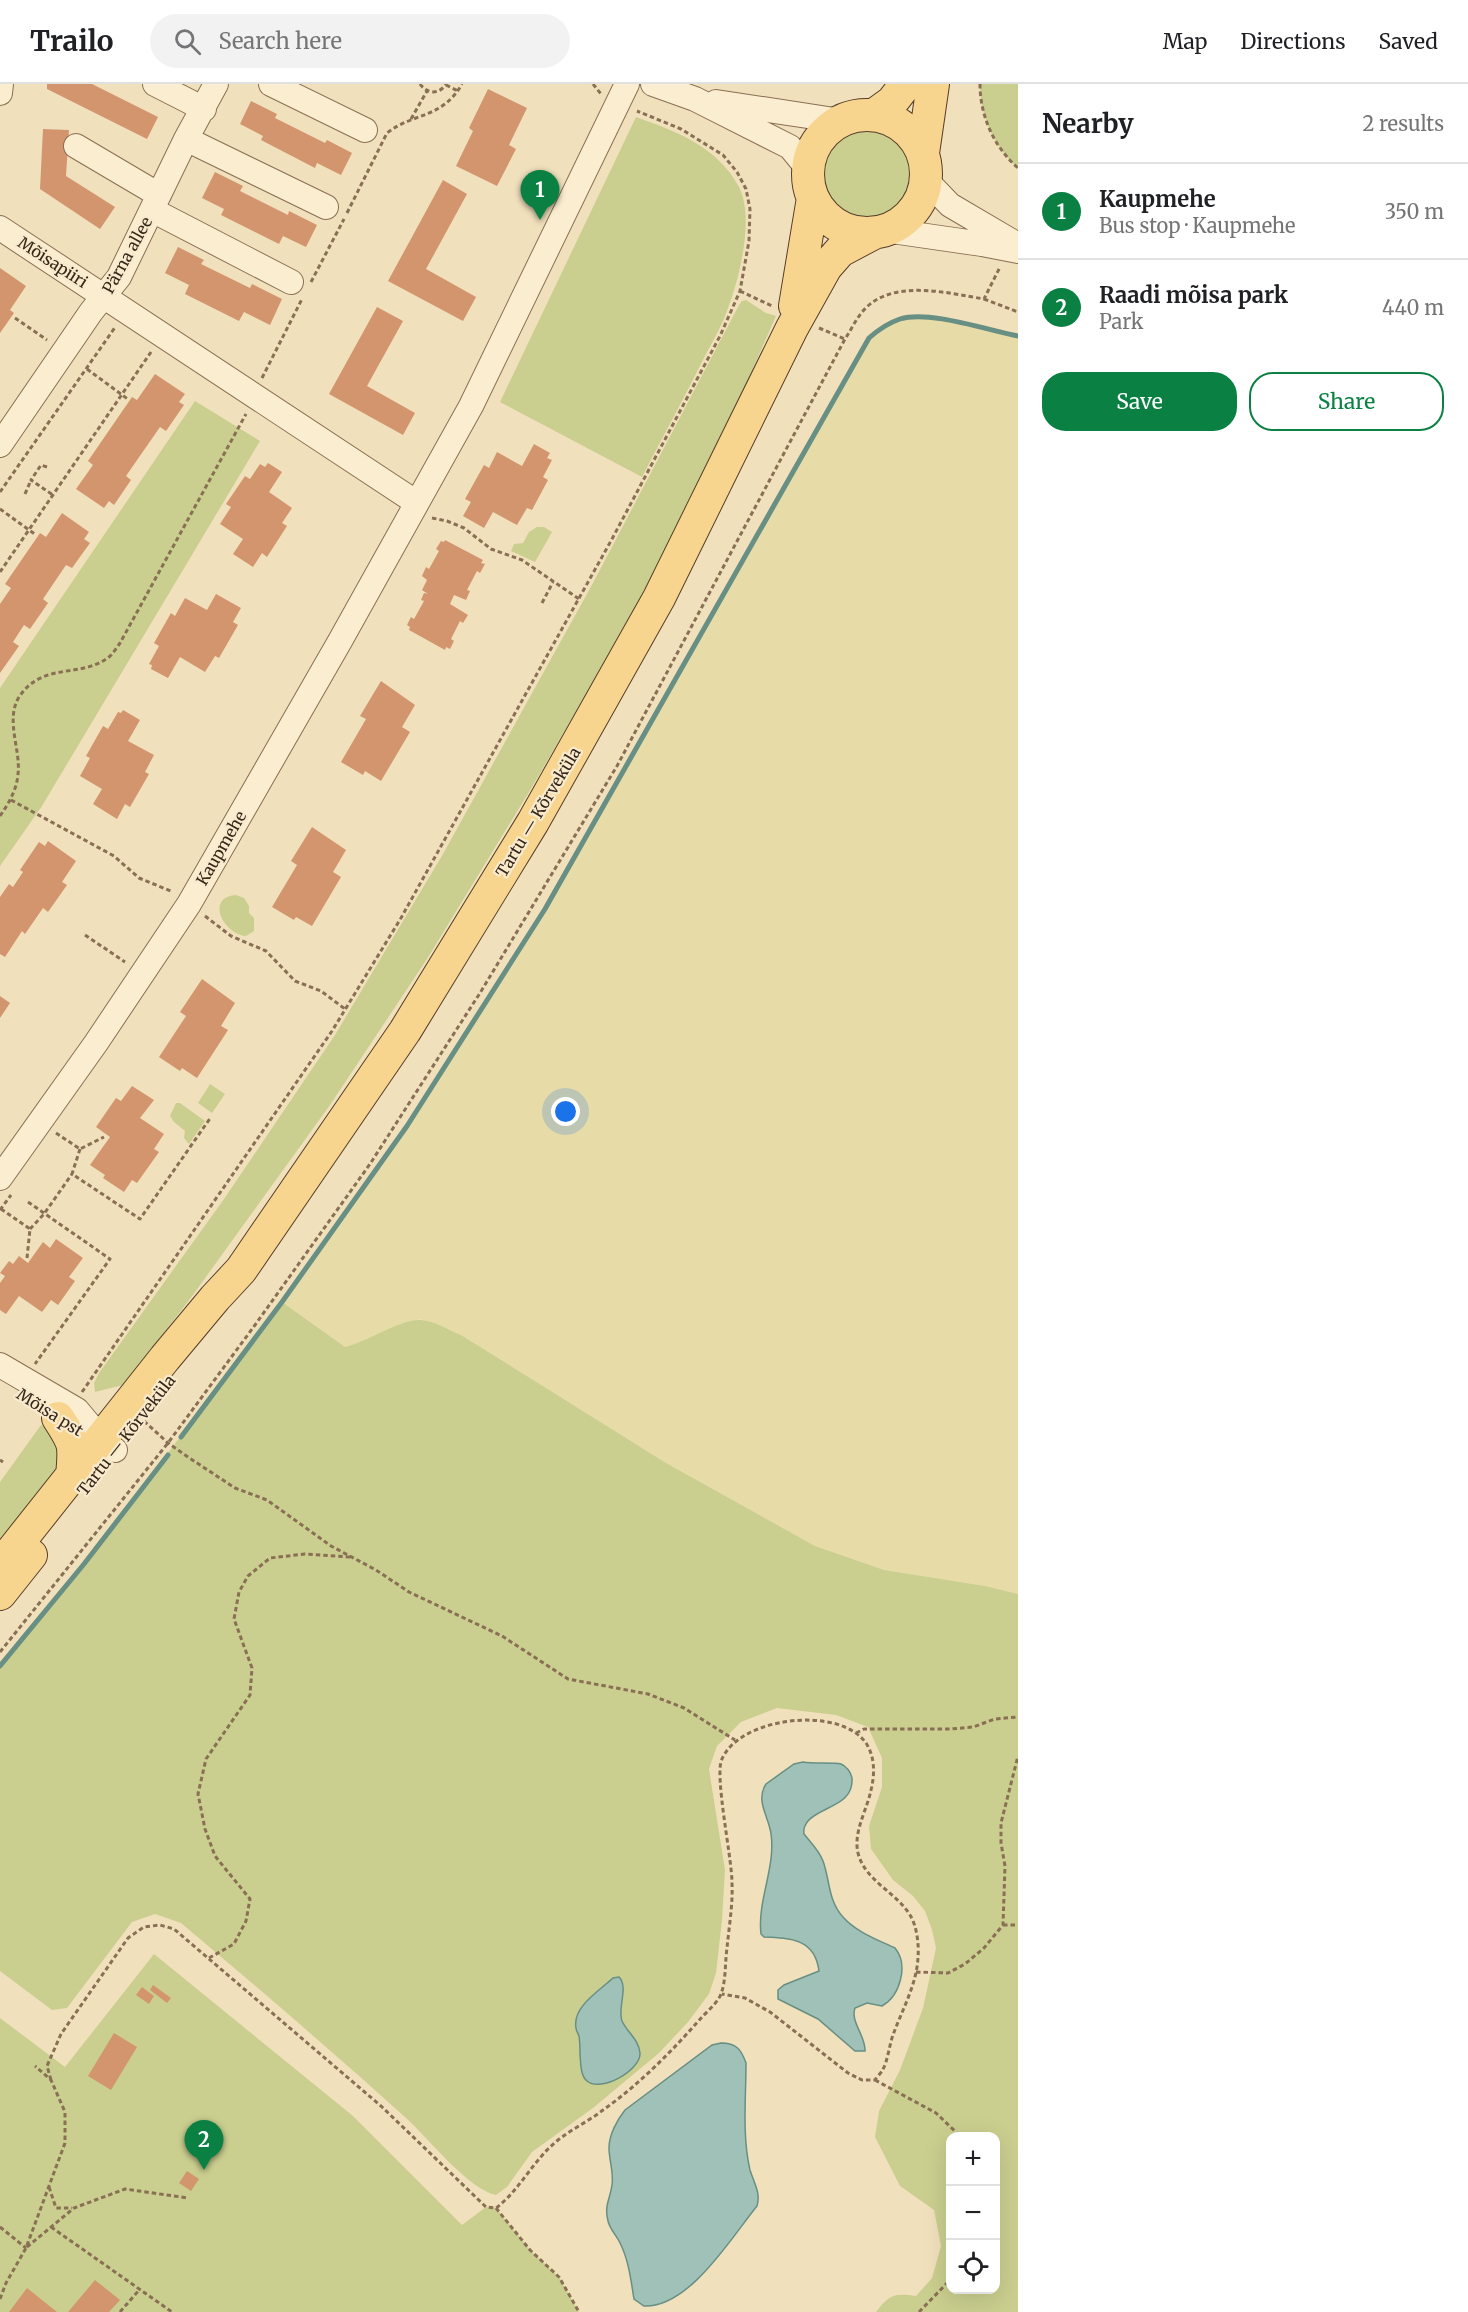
<!DOCTYPE html>
<html lang="en">
<head>
<meta charset="utf-8">
<style>
  body { margin:0; font-family:Merriweather,serif; background:#f2f2f2; color:#202124 }
  .controls { position:absolute; right:18px; bottom:18px; display:grid; overflow:hidden; border-radius:12px; box-shadow:0 6px 24px #0002 }
  .controls button { width:54px; height:54px; display:grid; place-items:center; padding:0; border:0; border-bottom:2px solid #e0e0e0; background:#fff; color:#202124; font:30px sans-serif }
  .you { position:absolute; left:566px; top:1028px; width:21px; height:21px; margin:-15px; border:4px solid #fff; border-radius:50%; background:#1a73e8; box-shadow:0 0 0 9px #1a73e833 }
  .badge { display:grid; place-items:center; width:39px; height:39px; border-radius:50%; background:#0b8043; color:#fff; font-size:20px; font-weight:700 }
  .pin { position:absolute; translate:-50% -50px; filter:drop-shadow(0 2px 3px #0008) }
  .pin::after { content:''; position:absolute; top:32px; width:21px; height:18px; background:inherit; clip-path:polygon(0 0,100% 0,50% 100%) }
  .list { margin:0; padding:0; list-style:none }
  h2 { display:flex; justify-content:space-between; align-items:center; height:78px; margin:0; padding:0 24px; font-size:26px }
  h2 small { font-size:20px; font-weight:400; color:#757577 }
  .list li { display:grid; grid-template-columns:39px 1fr auto; gap:18px; align-items:center; box-sizing:border-box; height:96px; padding:0 24px; border-top:2px solid #e0e0e0 }
  .list b { display:block; font-size:22px; white-space:nowrap }
  .list p { margin:0; font-size:20px; white-space:nowrap; color:#757577 }
  .list em { font-size:20px; font-style:normal; color:#757577 }
  .actions { display:flex; gap:12px; padding:18px 24px }
  .actions a { flex:1; padding:14px 0; border:2px solid #0b8043; border-radius:24px; text-align:center; font-size:21px; color:#0b8043 }
  .actions .main { background:#0b8043; color:#fff }
  .icon { flex:none; width:33px; height:33px; fill:none; stroke:currentColor; stroke-width:2; stroke-linecap:round; stroke-linejoin:round }
  .map { position:relative; flex:none; width:1018px; height:2228px; overflow:hidden }
  header { display:flex; align-items:center; gap:36px; box-sizing:border-box; height:84px; padding:0 30px; background:#fff; border-bottom:2px solid #e0e0e0 }
  header strong { font-size:28px }
  nav { display:flex; gap:33px; margin-inline-start:auto; font-size:21px }
  .search { width:420px; height:54px; background:#f2f2f2; display:flex; align-items:center; gap:15px; box-sizing:border-box; padding:0 21px; border-radius:33px; color:#757577; font-size:22px }
  main { display:flex }
  aside { flex:1; background:#fff }
  .map>svg:first-child { display:block }
  .farmland { fill:#e7dba8 }
  .green { fill:#cacf8f; fill-rule:evenodd }
  .water { fill:#a0c1b7; stroke:#678f84; stroke-width:1.5 }
  .lines { fill:none; stroke-linecap:round; stroke-linejoin:round }
  .stream { stroke:#678f84; stroke-width:5 }
  .building { fill:#d2956e }
  .minor-casing { stroke:#896f54; stroke-width:26 }
  .major-casing { stroke:#563d29; stroke-width:34 }
  .path { stroke:#896f54; stroke-width:3; stroke-dasharray:4.5 3; stroke-linecap:butt }
  .minor { stroke:#fbedcf; stroke-width:24 }
  .major { stroke:#f8d58f; stroke-width:32 }
  .labels { text-anchor:middle; stroke-width:4.5; stroke-linejoin:round; paint-order:stroke }
  .street-label { font-size:16px; fill:#37271a; stroke:#f8eacc }
</style>
</head>
<body>
<header>
<strong>Trailo</strong>
<div class="search"><svg class="icon" aria-label="search" viewBox="0 0 24 24"><circle cx="10" cy="10" r="6"/><path d="M15 15l6 6"/></svg>Search here</div>
<nav><a>Map</a><a>Directions</a><a>Saved</a></nav>
</header>
<main>
<div class="map">
<svg width="1018" height="2228" viewBox="0 0 1018 2228">
  <rect width="100%" height="100%" fill="#f1e0bc"/>
  <path class="farmland" d="M914,232L933,234L1018,252V1510L985,1502L884,1486L815,1462L666,1379L461,1251L432,1238L419,1235L360,1260L345,1263L282,1218L407,1042L545,825L869,254L879,244L899,235Z"/>
  <path class="green" d="M980,0H1018V84C994,63 980,32 980,0Z
    M636,33C676,47 718,63 739,103C755,134 739,196 727,227C721,244 711,260 703,276C683,316 662,354 642,393L500,318Z
    M822 90a45 45 0 1 1 90 0a45 45 0 1 1-90 0Z
    M746,216L766,229L776,232L726,346L628,538L529,708L427,875L330,1021L190,1215L123,1301L95,1308L94,1299L99,1289L224,1115L335,951L443,770L593,499L739,221L742,217Z
    M195,317L260,357L42,722L0,782V604Z
    M537,443H544L552,448L535,478L511,467L514,460L523,459L529,448Z
    M236,811L244,814L249,822V829L254,834V847L246,852C223,850 205,813 236,811Z
    M210,1000L225,1010L212,1029L198,1019Z
    M176,1019H180L205,1037L189,1060L184,1054L185,1047L174,1038L170,1032Z
    M282,1218L345,1263C367,1258 402,1234 421,1236C435,1237 448,1246 461,1251L666,1379L815,1462L884,1486L985,1502L1018,1510V2228H876C889,2211 894,2209 916,2212L932,2194L941,2162L934,2126L900,2102L875,2053L879,2027L900,1986L923,1924L936,1864L932,1846L925,1827L913,1812L893,1796L871,1765L869,1742L882,1703V1674L868,1643L836,1631L777,1624L741,1638L717,1662L709,1685L725,1786L722,1836L716,1889L709,1910L688,1938L659,1969L593,2024L532,2068L507,2103L496,2111C468,2105 429,2055 406,2034C333,1968 257,1903 181,1839L155,1830L132,1838L67,1924L52,1926L0,1887V1582L84,1480ZM950,2052H996V2206H950Z
    M41,1341L55,1349L66,1374L0,1461V1398Z
    M154,1870L353,2032L462,2141L486,2123L496,2124L530,2166L559,2193L579,2228H0V1934L65,1983Z"/>
  <path class="water" d="M803,1678C813,1680 833,1678 841,1680C846,1682 851,1688 852,1694C854,1722 821,1722 808,1737C804,1742 803,1745 804,1750C811,1759 819,1766 823,1777C830,1796 828,1817 843,1833C856,1848 878,1856 895,1864C909,1881 900,1912 882,1922L867,1919L855,1924C850,1938 866,1952 865,1967H855L818,1935L778,1915V1906L784,1901L819,1887C815,1855 791,1854 764,1853L761,1850C757,1817 776,1783 771,1750C769,1733 755,1717 766,1700L794,1680Z
    M619,1893C629,1903 617,1925 622,1937C627,1948 639,1956 640,1969C641,1986 601,2009 587,1997C580,1991 581,1979 580,1971C580,1965 580,1958 579,1952C578,1949 576,1947 576,1944C572,1923 599,1907 613,1894Z
    M721,1959C736,1959 741,1965 746,1979C746,2014 742,2052 750,2086C754,2099 761,2109 757,2122C731,2154 689,2224 644,2222L634,2215C631,2197 629,2178 621,2161C618,2153 610,2146 608,2137C604,2121 610,2116 612,2101C614,2089 609,2076 609,2064C609,2051 617,2036 625,2026L712,1961Z"/>
  <g class="lines">
    <path class="stream" d="M181,1353L282,1218L407,1042L545,825L869,254C878,246 888,239 900,235C929,226 987,246 1018,252
      M0,1582L84,1480L168,1371"/>
  </g>
  <path class="building" d="M47,0H92L158,33L147,55L47,5Z
    M488,5L527,24L509,61L516,65L497,102L456,82L473,47L469,44Z
    M251,17L277,30L275,34L325,59L327,56L352,69L341,91L317,79L315,84L261,56L263,52L240,40Z
    M43,45L69,46L66,92L115,123L100,145L40,105Z
    M215,88L243,102L240,107L288,131L289,127L317,141L306,163L283,152L279,160L221,131L224,125L202,114Z
    M443,96L467,110L426,185L476,213L463,237L388,197Z
    M178,163L204,176L201,180L250,204L252,200L282,215L270,241L244,228L239,237L185,210L189,201L165,189Z
    M0,184L26,202L10,226L14,229L0,249Z
    M377,223L403,237L367,302L415,329L403,351L329,310Z
    M155,290L185,310L179,318L184,321L166,347L160,343L126,392L131,396L114,421L109,417L104,424L76,405L93,381L88,377L132,313L137,316Z
    M534,360L550,369L547,374L552,376L543,393L548,396L532,426L527,424L517,441L493,428L484,444L463,432L471,418L465,415L484,381L489,384L497,368L522,382Z
    M268,379L282,388L269,408L292,424L282,439L287,442L267,473L262,469L253,483L233,470L243,455L220,440L231,423L226,420L245,392L250,395L260,380L265,383Z
    M62,429L89,448L84,455L90,459L72,484L66,481L43,515L48,519L30,545L24,541L13,558L19,562L0,589V520L11,504L5,500L40,449L46,453Z
    M445,456L483,476L481,479L485,480L480,489L477,487L467,506L470,507L466,516L454,511L450,520L468,531L463,539L460,537L451,555L454,557L450,565L446,563L445,566L409,546L410,543L407,541L411,533L414,535L424,517L421,516L424,509L428,510L422,506L427,496L422,492L426,483L429,485L439,467L436,465L441,457L444,458Z
    M216,510L241,524L233,538L238,541L219,574L215,572L205,588L180,573L168,594L151,585L152,581L149,580L159,562L154,559L171,529L175,532L185,514L207,526Z
    M381,597L415,621L402,643L410,648L381,697L365,687L363,691L341,678L366,635L360,632Z
    M123,626L140,636L128,657L154,671L145,688L149,690L130,723L125,720L117,735L93,720L102,705L80,692L90,674L86,672L103,642L108,645L118,628L121,629Z
    M312,743L346,766L333,788L341,793L312,842L296,833L294,836L272,823L297,781L291,777Z
    M48,757L76,777L62,798L67,801L48,828L43,824L25,850L22,847L5,873L0,870V813L9,800L13,803L23,788L20,786L39,758L45,762Z
    M202,895L235,919L221,942L228,946L197,994L182,984L180,987L159,973L186,932L180,928Z
    M0,912L10,919L0,934Z
    M132,1002L154,1016L140,1034L164,1050L154,1065L159,1068L137,1099L132,1096L124,1108L103,1094L105,1091L90,1081L110,1053L96,1043L116,1014L121,1017Z
    M56,1155L83,1174L69,1193L75,1197L58,1221L51,1216L42,1228L19,1212L6,1230L0,1226V1199L5,1192L0,1189L9,1177L13,1180L19,1172L28,1179L43,1158L50,1164Z
    M153,1901L171,1914L167,1919L150,1906Z
    M142,1903L154,1912L149,1920L136,1911Z
    M114,1949L137,1963L111,2006L88,1992Z
    M187,2087L199,2095L191,2107L179,2099Z
    M95,2196L120,2216L109,2228H68Z
    M27,2204L57,2228H9Z"/>
  <g class="lines">
    <g class="minor-casing">
      <path id="minor" d="M155,0L204,25
        M271,0L365,46
        M653,0L695,15L790,63L808,85
        M0,9L1,0
        M716,18L841,37
        M186,55L326,123
        M76,62L159,111
        M926,96L950,121L1018,161
        M152,126L291,198
        M0,144L417,419
        M885,146L982,160L1018,167
        M0,361L91,228L119,193L186,55L216,0
        M0,1094L96,959L189,820L340,557L471,322L627,0
        M0,1281L77,1326L102,1356L115,1366"/>
    </g>
    <g class="major-casing">
      <path id="major" d="M874,31L892,18L906,0
        M808 90a59 59 0 1 1 118 0a59 59 0 1 1-118 0Z
        M923,69L933,0
        M795,222L813,114
        M58,1334C75,1360 75,1361 72,1392
        M0,1482L165,1274L215,1214L241,1186L405,947L533,738L659,514L792,244L826,183L840,167L874,149
        M0,1510L31,1471"/>
    </g>
    <path class="path" d="M420,0C427,10 439,11 446,0
      M593,0L601,10
      M980,0C980,32 994,63 1018,84
      M446,1L458,7
      M411,35L427,7
      M347,129L387,49C414,28 442,35 462,0
      M311,198L344,135
      M740,207L772,222
      M984,215L1018,228
      M15,234L47,256
      M819,244L845,255
      M87,285L129,316
      M262,294L302,215
      M47,383L41,381L31,396L53,411
      M0,408L116,242
      M25,410L31,396
      M0,425L36,451
      M432,434L447,437L464,444L491,465L522,476L579,515
      M0,488L151,268
      M542,519L553,498
      M11,716L114,772L139,794L173,808
      M0,732C9,719 17,705 18,690C21,666 5,636 19,613C43,577 80,595 109,573C113,570 117,563 120,559L246,330
      M205,832L231,852L266,867L295,897L321,907L345,925
      M85,851L125,878
      M56,1049L80,1065L104,1053
      M80,1065L72,1090L140,1135L211,1033
      M28,1118L110,1175L35,1280
      M1,1125L30,1145L27,1174
      M0,1126L11,1111
      M30,1145L44,1130L72,1090
      M82,1308L332,947L401,834L612,455L720,252L740,207L749,157L750,125L746,105L737,88L723,71L681,45L637,27
      M144,1337L168,1359L188,1373L235,1404L267,1416L331,1462L376,1486L409,1508L502,1552L568,1595L648,1610L684,1624L735,1656
      M0,1376L3,1378
      M0,1568L168,1359L255,1241L370,1080L480,909L617,682L845,255C851,246 856,235 863,227C891,194 948,209 984,215L1000,183
      M856,1649L864,1645H951L973,1643L995,1635L1018,1633
      M1003,1841H1018
      M209,1874L234,1860L246,1837L250,1815L215,1772L205,1745L198,1710L206,1675L250,1611L252,1584L234,1535L239,1508L248,1492L270,1474L305,1470L351,1473
      M916,1888L948,1889L965,1880L984,1864L1003,1841L1005,1782L1001,1759V1739L1018,1672
      M51,1996L47,1982L61,1950L128,1854L144,1843L160,1841L174,1845L381,2022L486,2123L496,2124C520,2106 533,2076 558,2056C572,2045 589,2037 603,2026C640,2000 673,1966 702,1933C709,1926 720,1916 722,1907C726,1894 725,1878 727,1864C729,1843 733,1820 732,1799C732,1774 714,1690 722,1675C740,1633 839,1621 866,1659C875,1673 875,1690 871,1706C867,1726 853,1748 858,1769C865,1797 896,1808 910,1831C917,1842 919,1861 918,1873C917,1900 902,1926 893,1951C889,1962 888,1977 882,1987C881,1989 876,1994 875,1996H862L848,1989L770,1928L745,1914L722,1910
      M875,1996L936,2029L960,2052
      M49,2103L56,2124H72
      M496,2124L530,2166L559,2193L579,2228
      M0,2143L26,2164
      M51,2143L172,2228
      M27,2163L74,2124L125,2105L188,2114
      M0,2215L6,2199L26,2164L65,2059V2028L51,1996L35,1982
      M120,2228L140,2205
      M919,2228L950,2196"/>
    <use href="#minor" class="minor"/>
    <use href="#major" class="major"/>
  </g>
  <g class="labels">
    <g class="street-label">
      <text transform="translate(127 171) rotate(-61)" y="6">Pärna allee</text>
      <text transform="translate(53 178) rotate(33)" y="6">Mõisapiiri</text>
      <text transform="translate(538 728) rotate(-59)" y="6">Tartu — Kõrveküla</text>
      <text transform="translate(221 764) rotate(-60)" y="6">Kaupmehe</text>
      <text transform="translate(50 1328) rotate(32)" y="6">Mõisa pst</text>
      <text transform="translate(126 1351) rotate(-52)" y="6">Tartu — Kõrveküla</text>
    </g>
  </g>
</svg>
<div class="controls">
<button>+</button>
<button>−</button>
<button><svg class="icon" aria-label="locate" viewBox="0 0 24 24"><circle cx="12" cy="12" r="6"/><path d="M12 2v4M12 18v4M2 12h4M18 12h4"/></svg></button>
</div>
<div class="you"></div>
<div class="pin badge" style="left:540px;top:136px">1</div>
<div class="pin badge" style="left:204px;top:2086px">2</div>
</div>
<aside>
<h2>Nearby<small>2 results</small></h2>
<ul class="list">
<li><span class="badge">1</span><div><b>Kaupmehe</b><p>Bus stop · Kaupmehe</p></div><em>350 m</em></li>
<li><span class="badge">2</span><div><b>Raadi mõisa park</b><p>Park</p></div><em>440 m</em></li>
</ul>
<div class="actions"><a class="main">Save</a><a>Share</a></div>
</aside>
</main>
</body>
</html>
